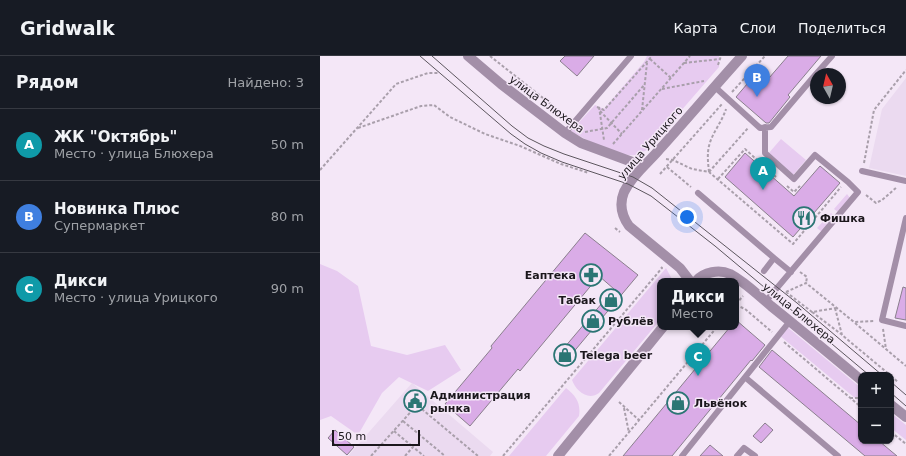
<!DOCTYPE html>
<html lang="ru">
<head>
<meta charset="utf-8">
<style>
  body { margin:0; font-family:"DejaVu Sans",sans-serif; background:#20242c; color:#f1f3f6 }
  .controls { position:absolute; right:12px; bottom:12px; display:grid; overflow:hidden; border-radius:8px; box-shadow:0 1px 3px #0004 }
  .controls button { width:36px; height:36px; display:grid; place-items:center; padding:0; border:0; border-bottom:1px solid #363941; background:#171b24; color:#f1f3f6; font:20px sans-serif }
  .compass { position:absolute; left:490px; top:12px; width:36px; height:36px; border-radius:50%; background:#171b24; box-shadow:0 1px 3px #0004; rotate:352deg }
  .scale { position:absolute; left:12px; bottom:10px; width:88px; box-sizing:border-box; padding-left:4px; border:2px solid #1b171c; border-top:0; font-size:11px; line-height:14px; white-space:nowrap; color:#1b171c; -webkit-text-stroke:3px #f4e7f7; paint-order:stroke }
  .you { position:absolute; left:367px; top:161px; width:14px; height:14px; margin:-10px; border:3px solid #fff; border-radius:50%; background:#1a73e8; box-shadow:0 0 0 6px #1a73e833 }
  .badge { display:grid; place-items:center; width:26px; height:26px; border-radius:50%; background:#2b7574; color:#fff; font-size:13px; font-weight:700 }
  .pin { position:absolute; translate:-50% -33px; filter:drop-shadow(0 1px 2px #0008) }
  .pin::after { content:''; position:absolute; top:21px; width:14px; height:12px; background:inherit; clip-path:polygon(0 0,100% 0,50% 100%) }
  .popup { position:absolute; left:337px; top:222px; width:82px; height:52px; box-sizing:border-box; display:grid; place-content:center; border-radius:8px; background:#171b24; filter:drop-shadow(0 1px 3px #0005); font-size:13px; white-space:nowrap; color:#9ea1a6 }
  .popup b { font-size:15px; color:#f1f3f6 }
  .popup::after { content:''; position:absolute; left:50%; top:100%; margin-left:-8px; border:8px solid transparent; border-top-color:#171b24 }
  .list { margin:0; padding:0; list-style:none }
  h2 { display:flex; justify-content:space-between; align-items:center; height:52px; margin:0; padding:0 16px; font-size:17px }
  h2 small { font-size:13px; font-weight:400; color:#9ea1a6 }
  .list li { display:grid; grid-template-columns:26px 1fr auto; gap:12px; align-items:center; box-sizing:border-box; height:72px; padding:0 16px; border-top:1px solid #363941 }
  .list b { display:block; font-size:15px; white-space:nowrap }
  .list p { margin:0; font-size:13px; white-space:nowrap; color:#9ea1a6 }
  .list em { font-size:13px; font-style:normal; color:#9ea1a6 }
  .map { position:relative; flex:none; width:586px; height:400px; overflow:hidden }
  header { display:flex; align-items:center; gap:24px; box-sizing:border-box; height:56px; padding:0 20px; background:#171b24; border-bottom:1px solid #363941 }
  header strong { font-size:19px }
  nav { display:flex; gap:22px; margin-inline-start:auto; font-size:14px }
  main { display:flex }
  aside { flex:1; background:#171b24 }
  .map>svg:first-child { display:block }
  .built { fill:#ebdaf0 }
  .green { fill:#e7cbf0 }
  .building { fill:#daace7; stroke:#8a7f8d }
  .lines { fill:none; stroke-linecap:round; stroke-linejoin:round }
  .path { stroke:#a99fab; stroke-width:2; stroke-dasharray:3 2; stroke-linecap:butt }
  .service { stroke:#a38fa8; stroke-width:6 }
  .minor { stroke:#a38fa8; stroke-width:10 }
  .tertiary { stroke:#a38fa8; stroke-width:10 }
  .tram { stroke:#5c565e; stroke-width:1 }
  .labels { text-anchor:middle; stroke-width:3; stroke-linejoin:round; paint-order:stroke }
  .street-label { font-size:11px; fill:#1b171c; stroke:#f4e7f7 }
  .poi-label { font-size:11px; font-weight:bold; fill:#1b171c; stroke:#f4e7f7; text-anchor:start }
</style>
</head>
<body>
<header>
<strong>Gridwalk</strong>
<nav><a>Карта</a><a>Слои</a><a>Поделиться</a></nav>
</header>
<main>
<aside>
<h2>Рядом<small>Найдено: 3</small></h2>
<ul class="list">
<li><span class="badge" style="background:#0f9aa8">A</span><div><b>ЖК &quot;Октябрь&quot;</b><p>Место · улица Блюхера</p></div><em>50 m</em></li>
<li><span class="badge" style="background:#3f7fe0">B</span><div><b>Новинка Плюс</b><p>Супермаркет</p></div><em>80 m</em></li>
<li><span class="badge" style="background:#0f9aa8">C</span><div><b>Дикси</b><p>Место · улица Урицкого</p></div><em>90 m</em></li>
</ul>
</aside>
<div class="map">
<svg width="586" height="400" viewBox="0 0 586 400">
  <rect width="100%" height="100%" fill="#f4e7f7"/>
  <path class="built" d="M586,22V120L549,112L562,53Z
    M92,327L173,396L170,400H28Z"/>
  <path class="green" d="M327,0H399V11L327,94C323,96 319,98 315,99C301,102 264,83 251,75L275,49L284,53L324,6Z
    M461,83L486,104L473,119L448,98Z
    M527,138L530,142L518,156L514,153Z
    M511,157L515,161L502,176L497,172Z
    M0,208L17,215L38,230L51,290L87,299L125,289L141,314L108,335L79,321L62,337L38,379L11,360L0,364Z
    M346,212L353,225H340V264L279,337C268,345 256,335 252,324Z
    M466,270L541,332V347L459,279Z
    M246,332C256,340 261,347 259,360L226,400H189Z
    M571,357L586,369V384L571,372Z"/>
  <path class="building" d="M245,0H274L257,20L240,5Z
    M468,0H501L468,39L470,41L449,67H446L416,41L439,14L449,22Z
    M425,97L474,140L500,110L520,127L473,181L405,121Z
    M265,177L318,219L246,305L238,299L294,233L279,220L200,315L198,313L150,370L125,348L172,292L171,290Z
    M583,231L586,232V264L575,262Z
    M416,264L445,289L432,305L431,304L352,400H303L410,271H416Z
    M452,294L541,369V385H559L577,400H545L439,311Z
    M445,367L453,374L441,387L433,380Z
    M15,374L34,391L27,399L8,382Z
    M390,389L403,400H380Z"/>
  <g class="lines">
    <path class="path" d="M170,0L247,61
      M330,3L351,22
      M364,7L400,3
      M398,9L401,0
      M342,33L384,25
      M412,36L445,0
      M277,51L284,54L332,0
      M279,51L284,84
      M322,54L327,7
      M280,55L302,78
      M38,72L101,50L114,49L130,61L165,78L200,90L241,108L269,117
      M265,76L287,72L325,28
      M293,88L370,0
      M346,103L353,104L372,113L389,116L473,188L521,131
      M544,107L554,54L586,14
      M347,111L371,131
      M0,114L76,28L108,17H119
      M389,116C388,107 387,98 389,90C392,77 402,66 406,53
      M389,116L428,72
      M340,118L402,48
      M398,123L425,93L456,121
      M467,130L474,136L480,130
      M546,139L556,147L562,144L577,131
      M295,172L300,176
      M480,216L487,221L486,227
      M466,236L486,227L534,266L554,265
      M466,236L492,256L516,252
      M416,248L423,240
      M416,249L425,253L452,276
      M515,252L522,279L570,319
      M492,256L521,278
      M535,267L586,310
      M563,273L566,293
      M464,286L541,351
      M571,320L578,326
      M530,342H541
      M299,346L319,364
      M304,352L309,377
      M83,365L125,400
      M74,375L93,391
      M571,376L586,388
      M51,400L97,349L158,400
      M85,400L93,391L104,400
      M183,400L342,212L341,211
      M289,400L397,271"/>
    <path class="service" d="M496,18L512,0
      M395,31L440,72L451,71L496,18
      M445,71V97L474,123L495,99L528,126L538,136L446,245
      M245,77L311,0
      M542,115L586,125
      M378,137L454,202L444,215
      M586,162L562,264L586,270
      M454,202L471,216
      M426,322L518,400
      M362,400L470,265
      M417,400L424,392L435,400"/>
    <path class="minor" d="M148,0L181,28L245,77L261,87L323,110"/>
    <path class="tertiary" d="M370,225L360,212L309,170C302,160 299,148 304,136C312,119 327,108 339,94C367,63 394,31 422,0
      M376,225C384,216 399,213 410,218C425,226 438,239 451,250C481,274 511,299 541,324
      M571,349L586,361
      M238,400L343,271"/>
    <path class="tram" d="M100,0L191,78L205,88L221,97L242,106L308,128L331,140L395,190L549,319
      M112,0L192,70L208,82L224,90L244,98L313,121L332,132L477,247L562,319
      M571,326L586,339
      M571,337L586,350"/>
  </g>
  <defs>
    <g id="restaurant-ring" transform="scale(1.15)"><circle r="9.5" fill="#f4e7f7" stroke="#2b7574" stroke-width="1.5"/><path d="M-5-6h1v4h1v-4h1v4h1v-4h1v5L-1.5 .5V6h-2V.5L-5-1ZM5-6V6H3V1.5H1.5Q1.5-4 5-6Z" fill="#2b7574"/></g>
    <g id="pharmacy-ring" transform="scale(1.15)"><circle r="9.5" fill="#f4e7f7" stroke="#2b7574" stroke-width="1.5"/><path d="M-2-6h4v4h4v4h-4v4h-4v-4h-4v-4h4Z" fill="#2b7574"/></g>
    <g id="shop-ring" transform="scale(1.15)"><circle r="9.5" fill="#f4e7f7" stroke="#2b7574" stroke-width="1.5"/><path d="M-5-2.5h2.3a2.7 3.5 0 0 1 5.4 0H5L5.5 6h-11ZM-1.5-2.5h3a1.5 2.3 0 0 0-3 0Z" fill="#2b7574"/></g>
    <g id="civic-ring" transform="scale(1.15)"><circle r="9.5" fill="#f4e7f7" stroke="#2b7574" stroke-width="1.5"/><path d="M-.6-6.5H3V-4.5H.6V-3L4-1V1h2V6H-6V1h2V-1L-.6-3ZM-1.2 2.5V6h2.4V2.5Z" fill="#2b7574"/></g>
  </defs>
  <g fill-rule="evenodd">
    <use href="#restaurant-ring" x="484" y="162"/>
    <use href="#pharmacy-ring" x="271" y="219"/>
    <use href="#shop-ring" x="291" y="244"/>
    <use href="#shop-ring" x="273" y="265"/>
    <use href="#shop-ring" x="245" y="299"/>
    <use href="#civic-ring" x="95" y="345"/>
    <use href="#shop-ring" x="358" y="347"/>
  </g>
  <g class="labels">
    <g class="street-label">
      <text transform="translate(227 48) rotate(36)" y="4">улица Блюхера</text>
      <text transform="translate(330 87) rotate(-49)" y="4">улица Урицкого</text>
      <text transform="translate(479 257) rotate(39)" y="4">улица Блюхера</text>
    </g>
    <g class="poi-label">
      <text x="500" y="166">Фишка</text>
      <text x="256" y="223" text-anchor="end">Еаптека</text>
      <text x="276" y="248" text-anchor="end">Табак</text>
      <text x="288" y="269">Рублёв</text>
      <text x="260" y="303">Telega beer</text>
      <text x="110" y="343">Администрация<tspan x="110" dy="13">рынка</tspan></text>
      <text x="374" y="351">Львёнок</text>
    </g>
  </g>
</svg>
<div class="controls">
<button>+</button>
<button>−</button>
</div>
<svg class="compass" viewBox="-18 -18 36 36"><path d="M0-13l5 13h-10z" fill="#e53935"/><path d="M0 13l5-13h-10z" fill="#9ea1a6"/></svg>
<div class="scale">50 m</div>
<div class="you"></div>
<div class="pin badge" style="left:443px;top:134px;background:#0f9aa8">A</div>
<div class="pin badge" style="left:437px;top:41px;background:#3f7fe0">B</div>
<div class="pin badge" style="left:378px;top:320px;background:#0f9aa8">C</div>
<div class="popup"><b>Дикси</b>Место</div>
</div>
</main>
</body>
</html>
